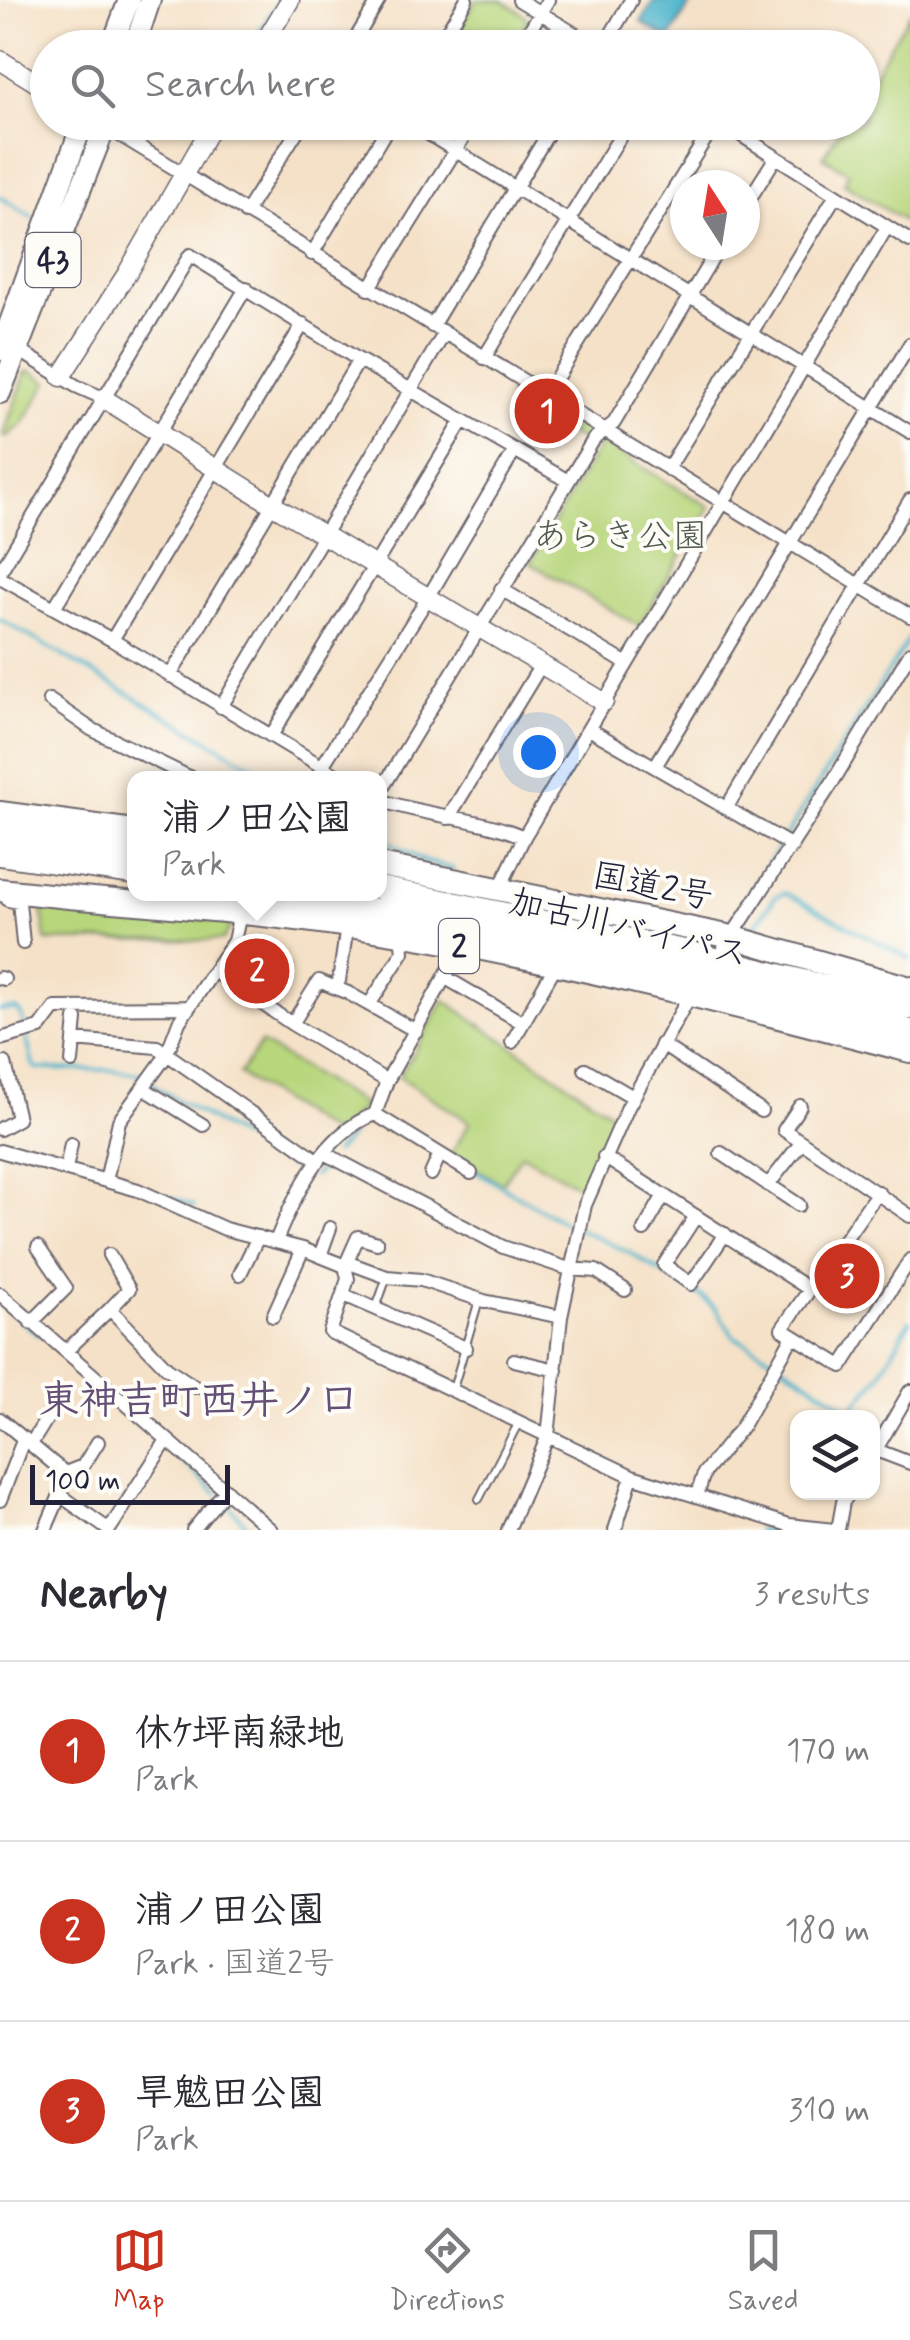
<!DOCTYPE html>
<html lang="en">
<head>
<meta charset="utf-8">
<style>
  body { margin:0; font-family:Mynerve,"Klee One",sans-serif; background:#f7f7f7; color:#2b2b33 }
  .controls { position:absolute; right:30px; bottom:30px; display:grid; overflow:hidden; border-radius:20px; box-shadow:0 2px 8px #0004 }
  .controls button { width:90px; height:90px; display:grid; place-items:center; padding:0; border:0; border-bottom:2px solid #e1e1e2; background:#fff; color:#2b2b33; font:50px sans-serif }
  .compass { position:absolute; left:670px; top:170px; width:90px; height:90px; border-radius:50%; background:#fff; box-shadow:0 2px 8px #0004; rotate:348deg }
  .scale { position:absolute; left:30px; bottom:25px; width:200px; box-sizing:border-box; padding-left:10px; border:5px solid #22223b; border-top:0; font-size:28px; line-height:35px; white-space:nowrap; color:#22223b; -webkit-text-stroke:8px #fdfcf7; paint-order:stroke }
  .you { position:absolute; left:538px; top:752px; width:35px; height:35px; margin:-25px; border:8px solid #fff; border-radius:50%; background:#1a73e8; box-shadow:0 0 0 15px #1a73e833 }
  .badge { display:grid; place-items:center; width:65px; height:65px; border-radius:50%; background:#c8321e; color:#fff; font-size:32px; font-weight:700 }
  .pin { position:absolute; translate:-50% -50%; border:5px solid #fff; box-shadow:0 2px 10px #0006 }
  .popup { position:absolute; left:127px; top:771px; width:260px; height:130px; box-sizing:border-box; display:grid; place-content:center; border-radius:20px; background:#fff; filter:drop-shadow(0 2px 8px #0005); font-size:32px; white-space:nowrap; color:#7c7c81 }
  .popup b { font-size:38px; color:#2b2b33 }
  .popup::after { content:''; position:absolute; left:50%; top:100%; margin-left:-20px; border:20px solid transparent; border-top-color:#fff }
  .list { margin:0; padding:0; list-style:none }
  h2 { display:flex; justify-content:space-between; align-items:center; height:130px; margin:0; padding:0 40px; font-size:42px }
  h2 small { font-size:32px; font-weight:400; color:#7c7c81 }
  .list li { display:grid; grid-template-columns:65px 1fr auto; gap:30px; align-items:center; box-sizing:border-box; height:180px; padding:0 40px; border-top:2px solid #e1e1e2 }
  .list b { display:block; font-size:38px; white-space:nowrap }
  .list p { margin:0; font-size:32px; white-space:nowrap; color:#7c7c81 }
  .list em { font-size:32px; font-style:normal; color:#7c7c81 }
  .icon { flex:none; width:55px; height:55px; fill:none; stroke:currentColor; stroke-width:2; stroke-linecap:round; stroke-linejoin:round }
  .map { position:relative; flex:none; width:910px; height:1530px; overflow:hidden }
  .search { position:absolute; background:#fff; box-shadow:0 2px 8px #0004; left:30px; right:30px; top:30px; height:110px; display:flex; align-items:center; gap:25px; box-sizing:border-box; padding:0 35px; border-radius:55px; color:#7c7c81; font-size:38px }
  .sheet { height:670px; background:#fff }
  nav { display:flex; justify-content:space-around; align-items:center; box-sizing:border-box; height:140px; border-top:2px solid #e1e1e2; background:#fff; font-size:28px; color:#7c7c81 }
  nav a { display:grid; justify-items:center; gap:5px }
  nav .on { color:#c8321e }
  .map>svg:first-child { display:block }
  .green { fill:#b8d67c; stroke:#6d7c5c; stroke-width:2.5 }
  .water { fill:#4cb3cb; stroke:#376a83; stroke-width:2.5 }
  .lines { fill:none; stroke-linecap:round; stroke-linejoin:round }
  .stream { stroke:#4cb3cb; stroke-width:4 }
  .lane-casing { stroke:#6c656c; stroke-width:10 }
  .street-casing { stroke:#6c656c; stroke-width:16 }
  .secondary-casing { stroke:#6c656c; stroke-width:21 }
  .primary-casing { stroke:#6c656c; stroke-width:24 }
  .highway-casing { stroke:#6c656c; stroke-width:26 }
  .lane { stroke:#fff; stroke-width:6 }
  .street { stroke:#fff; stroke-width:12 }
  .secondary { stroke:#fff; stroke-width:18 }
  .primary { stroke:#fff; stroke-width:20 }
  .highway { stroke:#fff; stroke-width:22 }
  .labels { text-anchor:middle; stroke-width:8; stroke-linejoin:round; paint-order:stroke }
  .shield { fill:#fdfcf7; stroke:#646373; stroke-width:2.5 }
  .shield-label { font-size:32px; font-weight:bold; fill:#22223b }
  .park-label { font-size:35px; fill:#4f584e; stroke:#fdfcf7 }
  .street-label { font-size:35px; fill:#22223b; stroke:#fdfcf7 }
  .quarter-label { font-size:40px; font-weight:bold; fill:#645076; stroke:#fdfcf7 }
</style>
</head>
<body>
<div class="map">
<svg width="910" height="1530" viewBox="0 0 910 1530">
  <rect width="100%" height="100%" fill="#fdfcf7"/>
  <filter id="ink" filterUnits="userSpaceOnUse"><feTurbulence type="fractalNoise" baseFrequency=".01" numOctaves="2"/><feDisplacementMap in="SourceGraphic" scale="20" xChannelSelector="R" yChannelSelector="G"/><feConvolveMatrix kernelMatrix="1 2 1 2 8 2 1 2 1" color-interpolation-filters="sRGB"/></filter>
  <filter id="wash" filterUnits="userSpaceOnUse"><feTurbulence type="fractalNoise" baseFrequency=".0048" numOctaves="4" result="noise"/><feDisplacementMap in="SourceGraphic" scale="40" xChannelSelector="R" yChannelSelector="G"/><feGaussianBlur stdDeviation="2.25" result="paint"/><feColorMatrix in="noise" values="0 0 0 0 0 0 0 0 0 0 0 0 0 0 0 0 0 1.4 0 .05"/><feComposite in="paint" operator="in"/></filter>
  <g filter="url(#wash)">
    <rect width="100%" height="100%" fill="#f5e1c7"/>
    <path class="green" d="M476,0H502L526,16L527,21L511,47H447Z
      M910,13V225L844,183L849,173L823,157L844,123L862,122L863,91Z
      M31,371L48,382L22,425L6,437L3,436L26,372Z
      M515,384L586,426L589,435L585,443L508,396Z
      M601,443L710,507L639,626L530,563Z
      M41,899L226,921L230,929L223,940L46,941Z
      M237,947L264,951L289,967L268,999L229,975L227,965Z
      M444,1000L617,1117L585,1190L522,1154L502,1184L451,1154L470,1122L399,1077Z
      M261,1043L364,1105L336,1136L239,1074Z"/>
    <path class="water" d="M654,0H693L669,39L641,22Z"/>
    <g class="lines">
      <path class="stream" d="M250,48L279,0
        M0,197L32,217
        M0,619L273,778
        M786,836L910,637
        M380,837L423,861L453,869
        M730,925L781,844
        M751,932L775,897L785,893L910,959
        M0,1010L16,1009L21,1014L33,1065L38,1069L112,1070L146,1075
        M152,1082L157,1088L306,1175
        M0,1144L14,1149
        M335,1153L352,1134
        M474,1170L561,1221L630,1253L704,1298L717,1310L734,1337L775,1359
        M314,1176L325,1165
        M166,1196L194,1206
        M11,1312L38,1335
        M71,1364L91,1384L136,1420
        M783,1365L851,1410L878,1378L910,1321
        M177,1456L217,1494
        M224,1500L251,1530
        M757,1530H786"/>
    </g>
  </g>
  <g filter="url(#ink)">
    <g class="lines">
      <g class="lane-casing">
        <path id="lane" d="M376,1308L387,1277
          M453,1389L479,1300
          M479,1499L519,1422"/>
      </g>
      <g class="street-casing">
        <path id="street" d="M519,0L598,48
          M269,35L289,48
          M350,48L379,0
          M437,48L466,0
          M519,48L548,0
          M603,48L631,0
          M409,122L910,432
          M720,122L910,241
          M105,126L910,616
          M745,206L776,157
          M245,213L303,122
          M312,254L391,122
          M369,289L473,122
          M432,326L555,122
          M17,349L76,386L103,398
          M484,358L629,122
          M547,393L716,122
          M669,467L836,195
          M0,572L190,255L359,360L568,481
          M0,578L112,640L341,778
          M501,589L627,664
          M54,608L246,288
          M112,640L303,324
          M170,676L359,360
          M49,700L91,729L191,778
          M221,707L444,334
          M589,729L792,846
          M271,736L463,420
          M656,765L910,344
          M321,768L429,596L515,450
          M380,792L594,439L614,423L720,245
          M380,800C427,817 478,817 524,837
          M727,807L910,500
          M448,818L541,665
          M499,890L524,837L887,227
          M8,900L19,902L23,943
          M724,948L832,783L910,653
          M214,971L292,1024L387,1081
          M0,978L4,979
          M446,978L523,1023
          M339,981L347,926
          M369,1005L403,952L401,935
          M292,1024L319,981L348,993L416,1031
          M0,1039L40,1028L55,1008L189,1007
          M74,1040L157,1047L319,1161
          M512,1042L556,965
          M661,1044L761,1111
          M72,1062L76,1019
          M585,1069L633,1097
          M143,1088L203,1125
          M800,1106L784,1130L910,1216
          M375,1114L471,1173
          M0,1129L18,1119L5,1063
          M0,1151L138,1190L225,1229L303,1249L345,1266L348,1279L330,1332L632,1476L789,1525L834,1530
          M721,1153L799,1205
          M326,1154L503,1247L569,1269L596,1271L625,1290
          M604,1157L809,1289
          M66,1169L71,1144
          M431,1174L440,1154
          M106,1181L119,1121L166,1056L179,1022L234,941L240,914
          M768,1185L802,1142
          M878,1192L782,1329L842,1366L910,1260
          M696,1216L664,1265L691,1284L725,1234
          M644,1230L664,1195
          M276,1241C295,1194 324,1133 375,1114L387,1081L462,946
          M377,1243L358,1237L345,1266L352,1264L387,1277L421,1280L484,1301L561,1317
          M109,1255L129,1289L110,1309
          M320,1256L330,1228
          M240,1274L258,1237
          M0,1294L271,1530
          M344,1295L466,1348
          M273,1316L303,1249
          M31,1323L66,1288L38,1247
          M66,1351L110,1309L167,1368L195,1387
          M514,1360L556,1370
          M0,1419L65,1473L60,1495L109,1530
          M31,1444L49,1415
          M876,1450L910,1463
          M872,1456L910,1391
          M65,1473L83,1466L98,1442
          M697,1496L704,1473L741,1428L793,1336
          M0,1500L24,1438
          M45,1530L60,1495
          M109,1530L167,1440
          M193,1530L226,1490
          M508,1530L548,1436L561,1317L585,1205L628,1107L693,990
          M615,1530L632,1476
          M838,1530L843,1502L850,1492"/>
      </g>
      <g class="secondary-casing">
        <path id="secondary" d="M261,48L290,0
          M0,60L48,90
          M61,377L126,275L214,122
          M103,398L273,505L604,702"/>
      </g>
      <g class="primary-casing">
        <path id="primary" d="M111,48L129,0
          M134,48L150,0
          M0,350L83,122
          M0,393L107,122"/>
      </g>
      <g class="highway-casing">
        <path id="highway" d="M0,813L134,831
          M0,835L134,852
          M0,854L134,873
          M380,865L732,937L910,988
          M380,888L679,950L910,1008
          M0,890C118,903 237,909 355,927C542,955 727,1003 910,1051
          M270,894L418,916L675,970L910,1031"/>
      </g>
      <use href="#lane" class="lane"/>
      <use href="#street" class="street"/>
      <use href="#secondary" class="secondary"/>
      <use href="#primary" class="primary"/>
      <use href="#highway" class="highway"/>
    </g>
  </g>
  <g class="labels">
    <g class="shield">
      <rect x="25.5" y="233" width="55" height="54" rx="8"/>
      <rect x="439" y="919" width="40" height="54" rx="8"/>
    </g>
    <g class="shield-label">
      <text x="53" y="271">43</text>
      <text x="459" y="957">2</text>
    </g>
    <g class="park-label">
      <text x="620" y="547">あらき公園</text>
    </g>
    <g class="street-label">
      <text transform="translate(653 885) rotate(11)" y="12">国道2号</text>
      <text transform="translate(629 927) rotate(13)" y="12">加古川バイパス</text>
    </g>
    <g class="quarter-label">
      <text x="199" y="1413">東神吉町西井ノ口</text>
    </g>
  </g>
</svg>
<div class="controls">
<button><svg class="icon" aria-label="layers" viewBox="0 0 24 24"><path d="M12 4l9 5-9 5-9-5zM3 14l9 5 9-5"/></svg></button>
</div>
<svg class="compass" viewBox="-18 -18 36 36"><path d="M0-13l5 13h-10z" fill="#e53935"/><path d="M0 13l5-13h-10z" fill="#7c7c81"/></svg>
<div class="scale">100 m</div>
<div class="you"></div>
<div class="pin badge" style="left:547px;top:411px">1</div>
<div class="pin badge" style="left:257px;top:971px">2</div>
<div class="popup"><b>浦ノ田公園</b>Park</div>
<div class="pin badge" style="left:847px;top:1276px">3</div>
<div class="search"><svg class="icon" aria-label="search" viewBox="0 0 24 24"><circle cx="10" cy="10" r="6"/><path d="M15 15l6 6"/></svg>Search here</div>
</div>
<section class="sheet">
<h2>Nearby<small>3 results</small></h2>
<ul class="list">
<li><span class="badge">1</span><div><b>休ｹ坪南緑地</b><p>Park</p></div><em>170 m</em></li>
<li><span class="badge">2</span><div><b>浦ノ田公園</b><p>Park · 国道2号</p></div><em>180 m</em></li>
<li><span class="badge">3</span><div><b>旱魃田公園</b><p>Park</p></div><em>310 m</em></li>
</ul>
</section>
<nav>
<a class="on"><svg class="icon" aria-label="map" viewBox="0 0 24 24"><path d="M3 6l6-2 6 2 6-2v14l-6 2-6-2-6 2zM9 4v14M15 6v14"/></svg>Map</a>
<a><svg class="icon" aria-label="directions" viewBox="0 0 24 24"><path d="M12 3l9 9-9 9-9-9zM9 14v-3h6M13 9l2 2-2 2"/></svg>Directions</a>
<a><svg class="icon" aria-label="saved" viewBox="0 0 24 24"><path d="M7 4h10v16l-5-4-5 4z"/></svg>Saved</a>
</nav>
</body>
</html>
